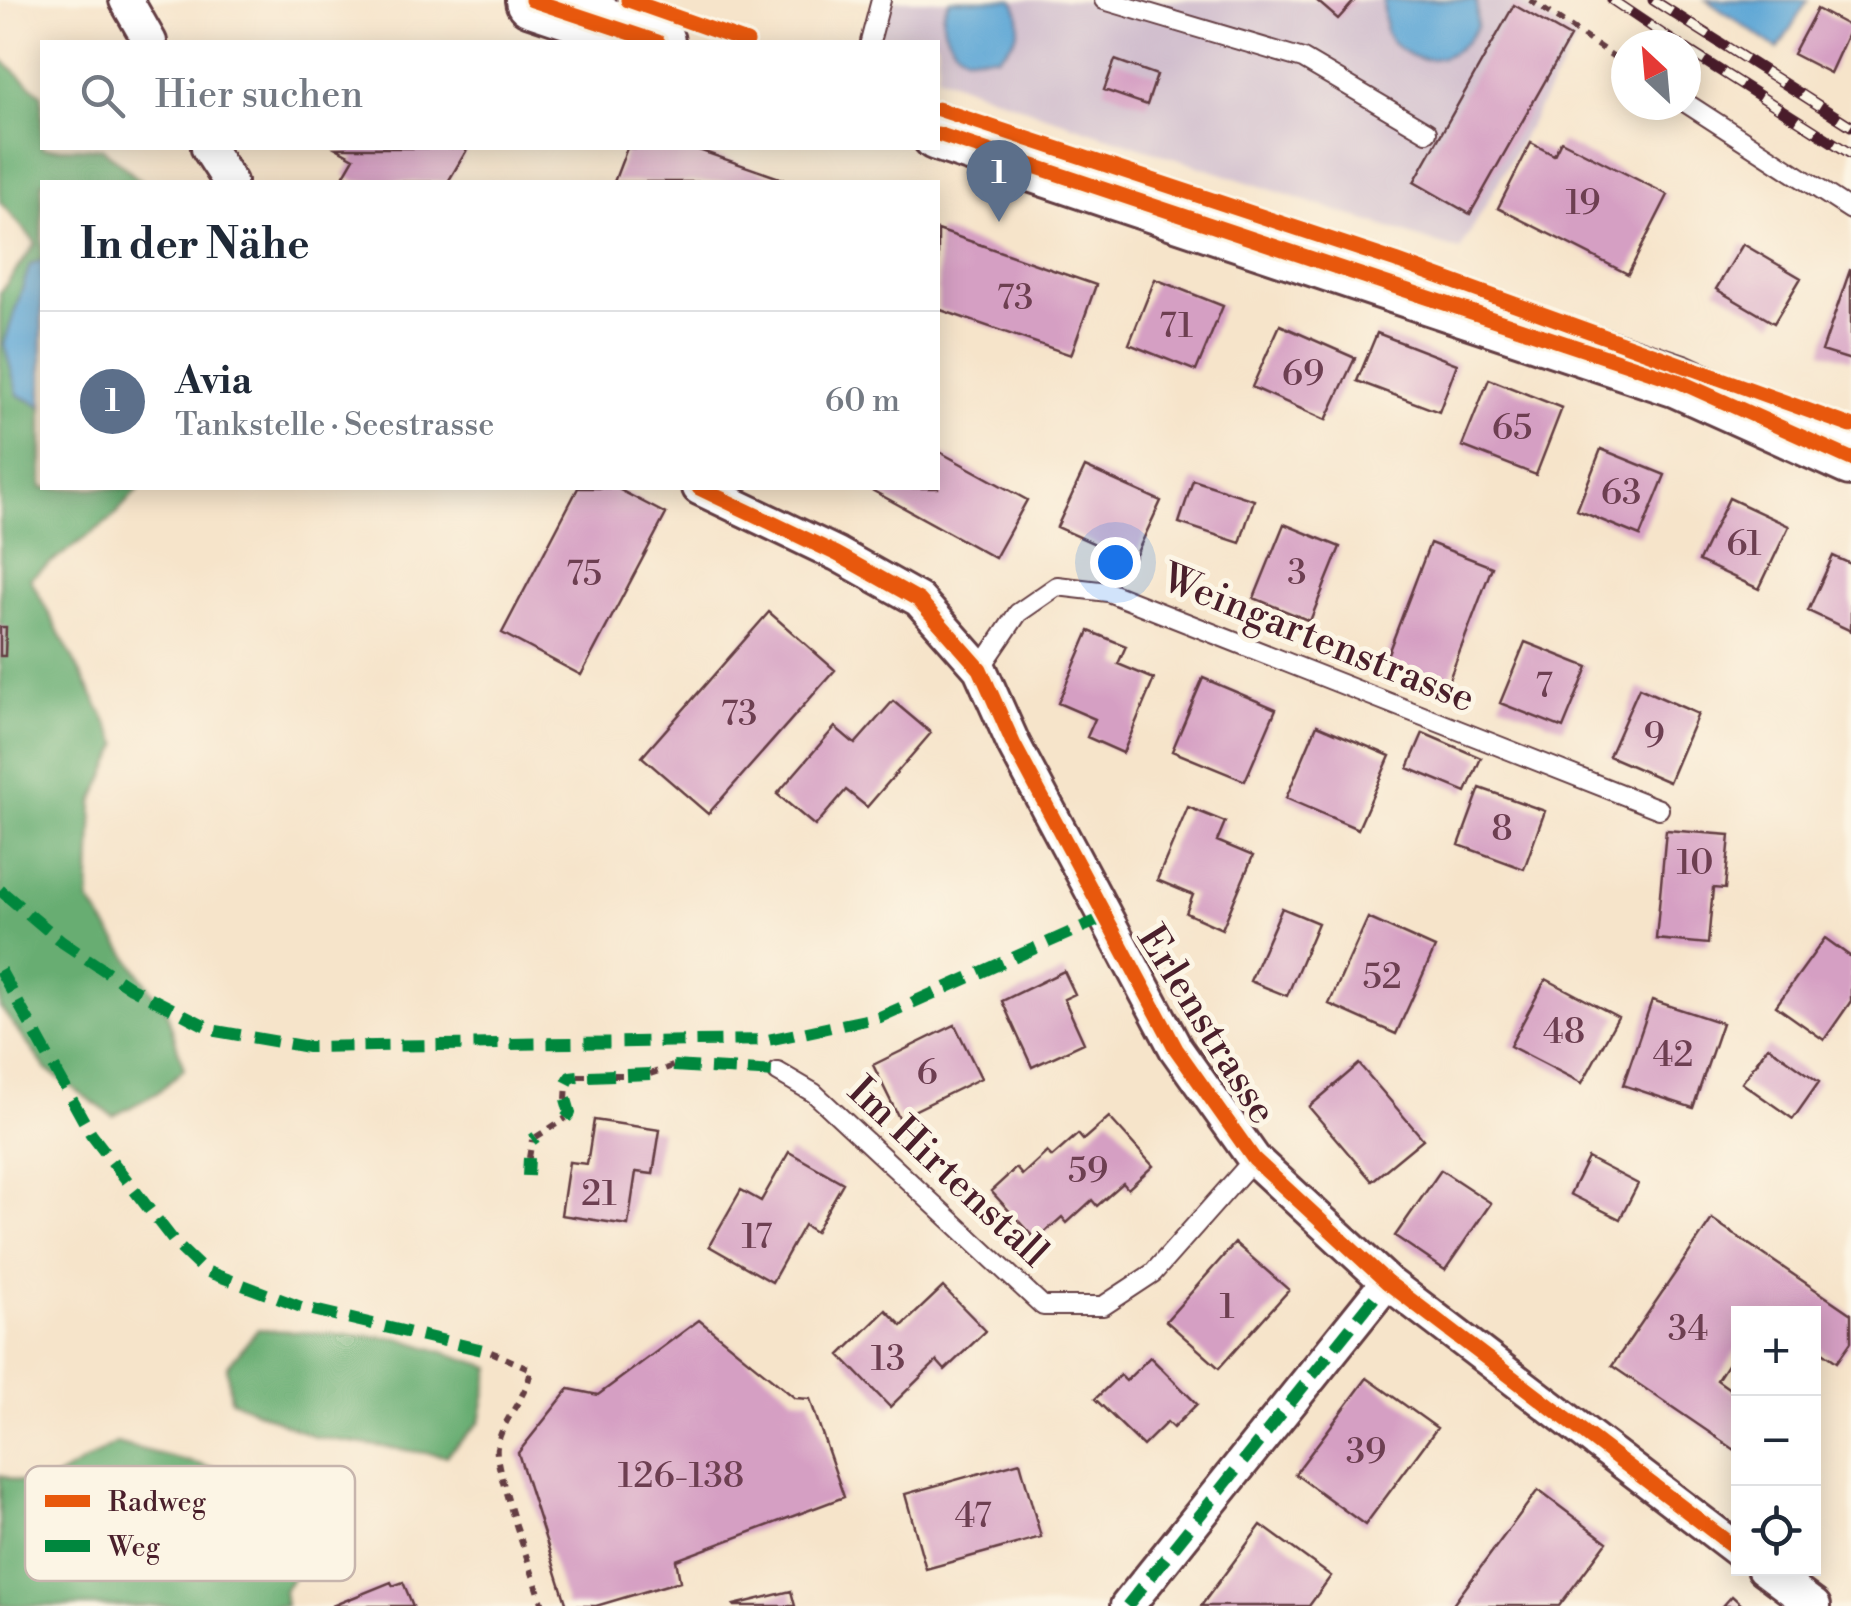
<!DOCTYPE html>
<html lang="de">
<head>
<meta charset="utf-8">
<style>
  body { margin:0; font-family:"Libre Bodoni",serif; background:#f2f2f3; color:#1f2937 }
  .controls { position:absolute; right:30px; bottom:30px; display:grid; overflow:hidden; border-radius:0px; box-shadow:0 5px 25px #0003 }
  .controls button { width:90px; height:90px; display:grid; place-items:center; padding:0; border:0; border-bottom:2px solid #e0e1e3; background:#fff; color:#1f2937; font:50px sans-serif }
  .compass { position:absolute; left:1611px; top:30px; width:90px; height:90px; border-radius:50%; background:#fff; box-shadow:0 5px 25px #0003; rotate:334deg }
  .you { position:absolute; left:1115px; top:562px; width:35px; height:35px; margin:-25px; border:8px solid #fff; border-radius:50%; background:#1a73e8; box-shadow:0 0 0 15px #1a73e833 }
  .badge { display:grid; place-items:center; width:65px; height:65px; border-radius:50%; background:#b5179e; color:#fff; font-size:32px; font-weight:700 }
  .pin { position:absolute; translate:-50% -82px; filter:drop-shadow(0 2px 5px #0008) }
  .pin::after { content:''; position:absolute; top:52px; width:35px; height:30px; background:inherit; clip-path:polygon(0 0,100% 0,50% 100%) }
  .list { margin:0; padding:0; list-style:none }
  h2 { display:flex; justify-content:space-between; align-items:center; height:130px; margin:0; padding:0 40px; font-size:42px }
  h2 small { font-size:32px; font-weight:400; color:#747a83 }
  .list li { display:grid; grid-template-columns:65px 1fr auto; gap:30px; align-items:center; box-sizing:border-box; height:180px; padding:0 40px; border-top:2px solid #e0e1e3 }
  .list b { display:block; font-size:38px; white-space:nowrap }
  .list p { margin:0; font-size:32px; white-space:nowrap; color:#747a83 }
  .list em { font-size:32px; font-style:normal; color:#747a83 }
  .icon { flex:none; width:55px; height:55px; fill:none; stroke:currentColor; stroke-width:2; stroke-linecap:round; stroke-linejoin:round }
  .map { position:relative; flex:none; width:1851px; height:1606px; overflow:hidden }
  .search { position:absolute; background:#fff; box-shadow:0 5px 25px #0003; left:40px; top:40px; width:900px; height:110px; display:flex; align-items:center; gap:25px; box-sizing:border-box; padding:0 35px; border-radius:0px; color:#747a83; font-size:38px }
  .panel { position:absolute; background:#fff; box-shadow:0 5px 25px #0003; left:40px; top:180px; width:900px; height:310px; border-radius:0px }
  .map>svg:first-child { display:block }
  .industrial { fill:#d0bdcd }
  .forest { fill:#68ad72; stroke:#59664e; stroke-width:2.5 }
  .water { fill:#5fa7d6; stroke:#546380; stroke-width:2.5 }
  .building { fill:#d59fc3 }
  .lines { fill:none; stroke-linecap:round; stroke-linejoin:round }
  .lane-casing { stroke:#643d43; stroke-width:22 }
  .street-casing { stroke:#643d43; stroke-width:38 }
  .primary-casing { stroke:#643d43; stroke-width:58 }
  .path { stroke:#643d43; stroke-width:6; stroke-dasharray:8 8; stroke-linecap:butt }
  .lane { stroke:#fff; stroke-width:18 }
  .street { stroke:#fff; stroke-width:32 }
  .primary { stroke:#fff; stroke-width:52 }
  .rail-casing { stroke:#4a1f2b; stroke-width:11 }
  .rail { stroke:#fcf5e5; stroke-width:8; stroke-dasharray:22; stroke-linecap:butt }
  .quiet { stroke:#00873e; stroke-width:12; stroke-dasharray:25 12; stroke-linecap:butt }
  .cycleway-casing { stroke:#fcf5e5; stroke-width:21 }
  .cycleway { stroke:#e8590c; stroke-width:15 }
  .labels { text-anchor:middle; stroke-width:10; stroke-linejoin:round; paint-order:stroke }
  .number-label { font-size:35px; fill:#6d3f51 }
  .street-label { font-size:40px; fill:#4a1f2b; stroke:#fcf5e5 }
  .key { fill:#fcf5e5; stroke:#c7b5ad; stroke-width:2.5 }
  .key-label { font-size:28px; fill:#4a1f2b }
</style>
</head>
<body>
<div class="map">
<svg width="1851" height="1606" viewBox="0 0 1851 1606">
  <rect width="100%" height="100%" fill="#fcf5e5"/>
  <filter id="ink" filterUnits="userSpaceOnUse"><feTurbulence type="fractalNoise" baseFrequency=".01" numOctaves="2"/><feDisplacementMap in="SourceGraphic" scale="20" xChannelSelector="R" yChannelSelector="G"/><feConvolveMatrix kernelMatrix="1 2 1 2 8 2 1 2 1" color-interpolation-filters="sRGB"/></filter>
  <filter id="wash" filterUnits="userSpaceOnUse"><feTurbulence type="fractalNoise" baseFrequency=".0048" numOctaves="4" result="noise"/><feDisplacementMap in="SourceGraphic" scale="40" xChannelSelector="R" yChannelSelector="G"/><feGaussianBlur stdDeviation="2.25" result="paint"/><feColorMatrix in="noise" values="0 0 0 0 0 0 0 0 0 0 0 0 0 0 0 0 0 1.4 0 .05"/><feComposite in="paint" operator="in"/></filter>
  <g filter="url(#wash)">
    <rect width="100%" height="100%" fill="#f6e4ca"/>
    <path class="industrial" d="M894,0H1520L1577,39L1460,251L1072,125L938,76V42H874Z"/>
    <path class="forest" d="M0,58L42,95V148H102L142,182H42V488H139L111,519L30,578L119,745L93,802L89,901L167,1013L184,1069L157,1093L113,1116L47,1070L0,1007V293L36,243L0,202Z
      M258,1329L399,1338L491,1367L480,1422L446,1456L315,1437L231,1400L227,1367Z
      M116,1443L261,1480L341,1508L284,1590L286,1606H0V1475L38,1488Z"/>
    <path class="water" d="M950,0H1013C1026,23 1018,40 998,56H965C946,42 935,21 950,0Z
      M1383,0H1477V27C1455,65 1411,72 1386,33Z
      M1706,0H1808L1778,49Z
      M42,260V406L18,395L4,344L30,265Z"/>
    <g id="blocks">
      <path class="building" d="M1316,0H1355L1338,19Z
        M1514,5L1570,37L1470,214L1414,182Z
        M1817,9L1851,27L1830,73L1793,54Z
        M1115,60L1157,75L1147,105L1104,90Z
        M1561,141L1668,195L1628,274L1498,208L1531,143L1554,155Z
        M336,148H468L448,182H357L344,175L354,158Z
        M627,148H693L791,182H614Z
        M938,230L1096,285L1071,355L938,309Z
        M1743,244L1801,278L1774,323L1716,289Z
        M1850,270H1851V360L1822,351Z
        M1155,279L1223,306L1196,371L1129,344Z
        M1280,325L1355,358L1326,420L1252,387Z
        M1377,333L1457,364L1439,412L1357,381Z
        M1489,379L1562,408L1536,475L1462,446Z
        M1601,449L1665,475L1640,536L1577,510Z
        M938,451L1027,500L995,558L868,488H938Z
        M1085,467L1161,501L1133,561L1057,527Z
        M1193,480L1254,500L1240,543L1179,523Z
        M578,488H616L666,514L581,675L502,633Z
        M1729,498L1789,526L1759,589L1699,561Z
        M1284,524L1340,547L1310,621L1254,598Z
        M1430,543L1492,567L1447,685L1385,661Z
        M1833,556L1851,564V631L1808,611Z
        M769,612L835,670L708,814L642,757Z
        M0,627H6L5,656H0Z
        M1089,631L1126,646L1118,664L1154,679L1123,753L1087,737L1095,719L1058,703Z
        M1525,642L1588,667L1563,728L1500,703Z
        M1203,678L1276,709L1245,781L1172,751Z
        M1639,688L1698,714L1669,782L1609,756Z
        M893,701L931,733L867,807L846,790L815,826L777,794L835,727L855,744Z
        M1317,725L1390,756L1358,829L1286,798Z
        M1423,733L1481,758L1466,792L1408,768Z
        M1480,788L1545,811L1524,869L1459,845Z
        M1188,807L1225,822L1217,841L1253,856L1222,929L1186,913L1193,895L1157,880Z
        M1666,830L1730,835L1725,889L1713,888L1708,944L1656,939Z
        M1282,908L1318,923L1287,996L1250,981Z
        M1368,918L1435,948L1396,1034L1329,1004Z
        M1825,938L1851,957V1001L1824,1040L1776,1006Z
        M1064,971L1075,994L1064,999L1084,1043L1032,1067L1002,1001Z
        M1546,979L1618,1017L1582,1083L1510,1046Z
        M1652,1000L1722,1023L1693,1108L1623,1085Z
        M955,1025L981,1078L899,1118L873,1065Z
        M1768,1046L1819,1082L1793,1119L1742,1083Z
        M1359,1064L1423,1139L1372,1181L1309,1107Z
        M1109,1117L1153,1166L1128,1189L1123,1183L1097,1206L1092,1200L1067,1223L1062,1217L1036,1240L991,1191L1016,1168L1022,1175L1047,1152L1052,1157L1078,1134L1083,1140Z
        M594,1120L660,1130L653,1174L636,1172L628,1225L561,1215L569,1162L587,1164Z
        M789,1152L843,1183L815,1232L804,1225L772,1282L709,1246L741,1190L761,1201Z
        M1588,1158L1638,1184L1620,1219L1570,1194Z
        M1441,1170L1491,1203L1445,1270L1395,1236Z
        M1712,1219L1851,1314V1342L1837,1362L1814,1346V1314H1738V1348L1717,1380L1738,1395V1452L1612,1366Z
        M1235,1243L1289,1290L1219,1368L1166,1321Z
        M943,1287L986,1331L945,1370L937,1361L890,1407L840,1355L886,1310L902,1326Z
        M699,1320L795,1398L810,1399L844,1497L676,1560L680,1581L596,1606H567L518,1453L569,1389L598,1395Z
        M1150,1357L1197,1404L1173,1428L1167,1422L1143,1446L1095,1399L1120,1375L1126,1381Z
        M1367,1378L1437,1428L1365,1525L1295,1474Z
        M1020,1462L1041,1537L926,1569L905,1494Z
        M1538,1490L1607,1542L1559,1606H1452Z
        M1261,1525L1331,1576L1309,1606H1201Z
        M391,1582L393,1586L403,1582L413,1606H332Z
        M791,1591L795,1606H735L734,1605Z
        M1732,1596L1743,1606H1723Z"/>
    </g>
  </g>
  <g filter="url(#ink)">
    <use href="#blocks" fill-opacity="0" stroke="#643d43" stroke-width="2.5"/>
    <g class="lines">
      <g class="lane-casing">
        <path id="lane" d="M1104,0L1303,59L1427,132
          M870,42L881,0
          M1686,103L1851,210
          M980,669L1018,613L1057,586L1108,592L1659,809
          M778,1072L814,1093L1043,1306H1103L1153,1273L1254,1159"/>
      </g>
      <g class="street-casing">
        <path id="street" d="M126,0L150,42
          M208,148L230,182
          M699,488L837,554L919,600L980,669L1014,745L1176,1049L1254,1159L1387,1282L1738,1550
          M1763,1568L1814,1606
          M1127,1606L1387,1282"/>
      </g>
      <g class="primary-casing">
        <path id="primary" d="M532,0L658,42
          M938,134L1678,381L1851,459"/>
      </g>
      <path class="path" d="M1530,0L1626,65
        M650,1074L673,1066
        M614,1075H626
        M578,1076H589
        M566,1099L567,1083
        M536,1137L566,1118
        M529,1158L532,1140
        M491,1352L531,1369C527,1399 502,1418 497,1447C493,1467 535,1578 543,1606"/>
      <use href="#lane" class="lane"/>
      <use href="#street" class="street"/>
      <use href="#primary" class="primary"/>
      <g class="rail-casing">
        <path id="rail" d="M1612,0L1679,45
          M1653,0L1851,126
          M1686,49L1851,154"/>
      </g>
      <use href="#rail" class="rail"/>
      <path class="quiet" d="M0,890L62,942L131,988L216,1031L308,1047L768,1040L880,1017L1105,917
        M0,970L91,1134L176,1244L203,1270L301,1307L491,1352
        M673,1066L778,1072
        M626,1075L650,1074
        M589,1076L614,1075
        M567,1083L570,1077L578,1076
        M566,1099L570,1113L566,1118
        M532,1140L536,1137
        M528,1176L529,1158
        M1127,1606L1387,1282"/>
      <g class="cycleway-casing">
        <path id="cycleway" d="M532,0L658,42
          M628,0L747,42
          M938,109L1396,261L1851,426
          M938,134L1678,381L1851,459
          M699,488L837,554L919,600L980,669L1014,745L1176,1049L1254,1159L1387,1282L1738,1550"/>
      </g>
      <use href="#cycleway" class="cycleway"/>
    </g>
  </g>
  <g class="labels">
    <g class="number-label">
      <text x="1583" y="214">19</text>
      <text x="1015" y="309">73</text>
      <text x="1176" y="337">71</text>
      <text x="1303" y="385">69</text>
      <text x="1512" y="439">65</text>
      <text x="1621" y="504">63</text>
      <text x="1744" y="555">61</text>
      <text x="1297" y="584">3</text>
      <text x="584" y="585">75</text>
      <text x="1544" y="697">7</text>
      <text x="739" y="725">73</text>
      <text x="1654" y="747">9</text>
      <text x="1502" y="840">8</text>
      <text x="1695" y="874">10</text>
      <text x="1382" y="988">52</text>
      <text x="1564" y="1043">48</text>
      <text x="1673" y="1066">42</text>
      <text x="927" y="1084">6</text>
      <text x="1088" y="1182">59</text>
      <text x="599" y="1205">21</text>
      <text x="757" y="1248">17</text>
      <text x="1227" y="1318">1</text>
      <text x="1688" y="1340">34</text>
      <text x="888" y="1370">13</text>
      <text x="1366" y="1463">39</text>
      <text x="681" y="1487">126-138</text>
      <text x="973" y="1527">47</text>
    </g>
    <g class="street-label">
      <text transform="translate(1319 637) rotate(22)" y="14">Weingartenstrasse</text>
      <text transform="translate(1208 1024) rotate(58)" y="14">Erlenstrasse</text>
      <text transform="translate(949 1171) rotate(43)" y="14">Im Hirtenstall</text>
    </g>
  </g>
  <rect x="25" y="1466" width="330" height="115" rx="15" class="key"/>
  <rect x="45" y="1495" width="45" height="12" fill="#e8590c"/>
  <rect x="45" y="1540" width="45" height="12" fill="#00873e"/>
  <g class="key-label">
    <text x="108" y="1511">Radweg</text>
    <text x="108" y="1556">Weg</text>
  </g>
</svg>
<div class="controls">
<button>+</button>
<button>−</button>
<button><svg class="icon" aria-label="locate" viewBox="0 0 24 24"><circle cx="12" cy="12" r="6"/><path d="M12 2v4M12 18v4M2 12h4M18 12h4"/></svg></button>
</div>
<svg class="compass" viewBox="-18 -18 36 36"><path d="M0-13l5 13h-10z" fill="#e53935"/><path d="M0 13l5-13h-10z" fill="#747a83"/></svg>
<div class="you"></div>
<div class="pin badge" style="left:999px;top:222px;background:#5c6f8a">1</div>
<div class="search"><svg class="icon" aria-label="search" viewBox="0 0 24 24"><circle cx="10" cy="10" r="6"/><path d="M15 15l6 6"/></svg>Hier suchen</div>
<section class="panel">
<h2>In der Nähe<small></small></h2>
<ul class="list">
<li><span class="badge" style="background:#5c6f8a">1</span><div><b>Avia</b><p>Tankstelle · Seestrasse</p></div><em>60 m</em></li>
</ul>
</section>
</div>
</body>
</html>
